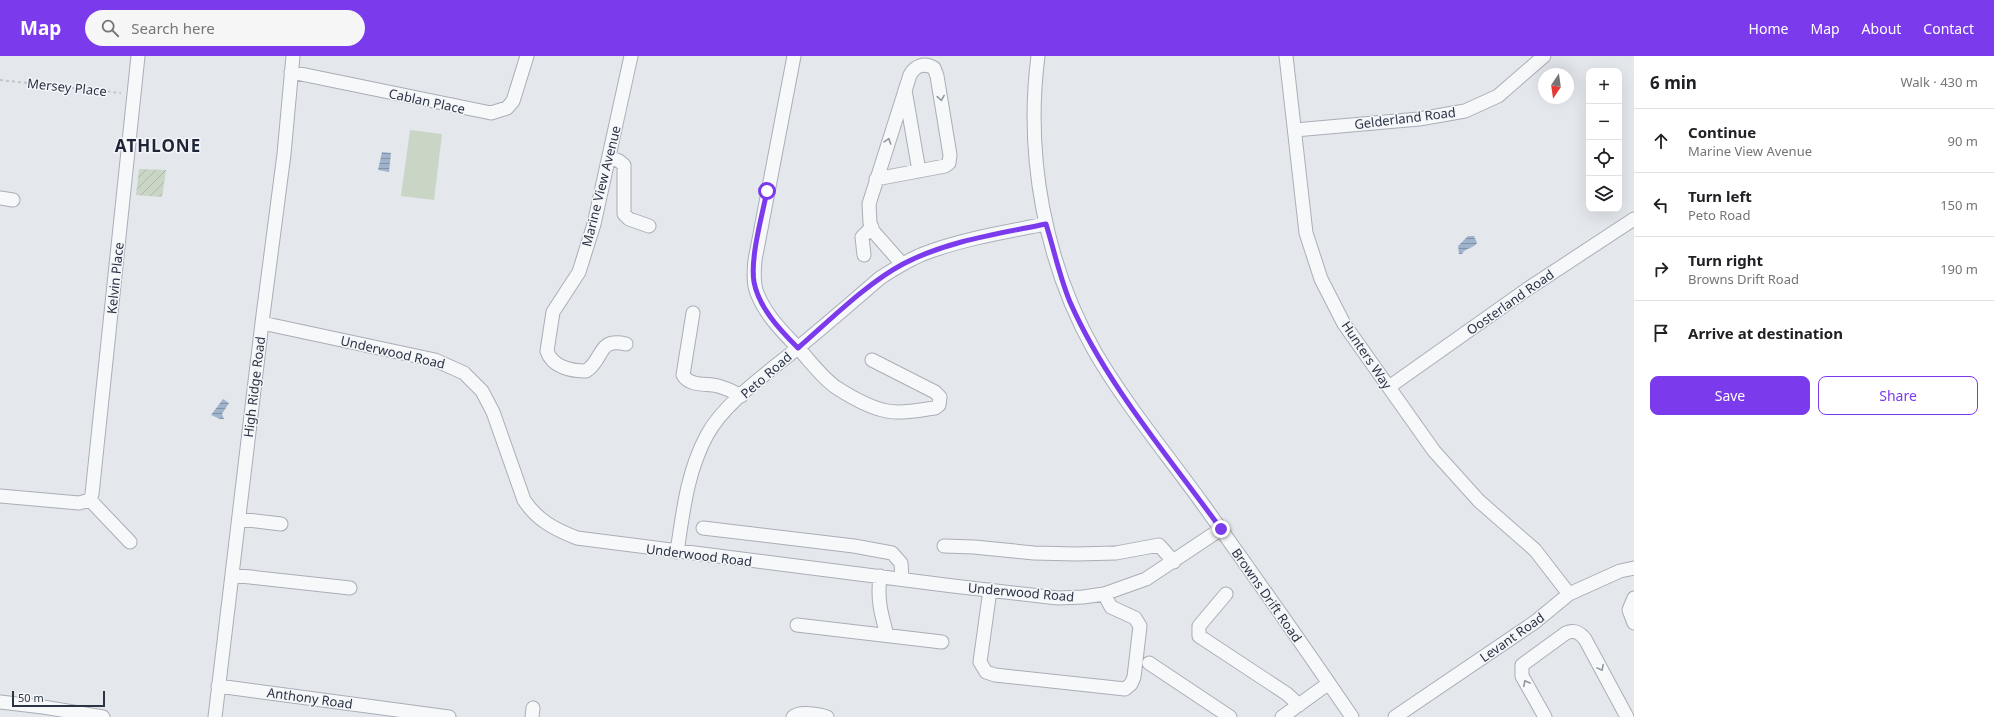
<!DOCTYPE html>
<html lang="en">
<head>
<meta charset="utf-8">
<style>
  body { margin:0; font-family:"Noto Sans",sans-serif; background:#f6f6f6; color:#202124 }
  .controls { position:absolute; right:12px; top:12px; display:grid; overflow:hidden; border-radius:8px; box-shadow:0 4px 16px #0002 }
  .controls button { width:36px; height:36px; display:grid; place-items:center; padding:0; border:0; border-bottom:1px solid #e0e0e0; background:#fff; color:#202124; font:20px sans-serif }
  .compass { position:absolute; left:1538px; top:12px; width:36px; height:36px; border-radius:50%; background:#fff; box-shadow:0 4px 16px #0002; rotate:193deg }
  .scale { position:absolute; left:12px; bottom:10px; width:93px; box-sizing:border-box; padding-left:4px; border:2px solid #2b3445; border-top:0; font-size:11px; line-height:14px; white-space:nowrap; color:#2b3445; -webkit-text-stroke:3px #f4f6f9; paint-order:stroke }
  .stop { position:absolute; width:12px; height:12px; margin:-9px; border:3px solid #7c3aed; border-radius:50%; background:#fff }
  .stop.end { background:#7c3aed; border-color:#fff; box-shadow:0 1px 4px #0008 }
  .list { margin:0; padding:0; list-style:none }
  h2 { display:flex; justify-content:space-between; align-items:center; height:52px; margin:0; padding:0 16px; font-size:17px }
  h2 small { font-size:13px; font-weight:400; color:#757577 }
  .list li { display:grid; grid-template-columns:26px 1fr auto; gap:12px; align-items:center; box-sizing:border-box; height:64px; padding:0 16px; border-top:1px solid #e0e0e0 }
  .list b { display:block; font-size:15px; white-space:nowrap }
  .list p { margin:0; font-size:13px; white-space:nowrap; color:#757577 }
  .list em { font-size:13px; font-style:normal; color:#757577 }
  .actions { display:flex; gap:8px; padding:12px 16px }
  .actions a { flex:1; padding:9px 0; border:1px solid #7c3aed; border-radius:8px; text-align:center; font-size:14px; color:#7c3aed }
  .actions .main { background:#7c3aed; color:#fff }
  .icon { flex:none; width:22px; height:22px; fill:none; stroke:currentColor; stroke-width:2; stroke-linecap:round; stroke-linejoin:round }
  .map { position:relative; flex:none; width:1634px; height:661px; overflow:hidden }
  header { display:flex; align-items:center; gap:24px; box-sizing:border-box; height:56px; padding:0 20px; background:#7c3aed; color:#fff }
  header strong { font-size:19px }
  nav { display:flex; gap:22px; margin-inline-start:auto; font-size:14px }
  .search { width:280px; height:36px; background:#f6f6f6; display:flex; align-items:center; gap:10px; box-sizing:border-box; padding:0 14px; border-radius:22px; color:#757577; font-size:15px }
  main { display:flex }
  aside { flex:1; background:#fff }
  .map>svg:first-child { display:block }
  .garden { fill:url(#garden-furrows) }
  .pitch { fill:#c9d6c5 }
  .water { fill:url(#water-rules) }
  .lines { fill:none; stroke-linecap:round; stroke-linejoin:round }
  .minor-casing { stroke:#a9aeb7; stroke-width:15 }
  .path { stroke:#c2c5cb; stroke-width:2; stroke-dasharray:3 3; stroke-linecap:butt }
  .minor { stroke:#f7f8fa; stroke-width:13 }
  .oneway { stroke:#9196a0 }
  .route { stroke:#7c3aed; stroke-width:5 }
  .labels { text-anchor:middle; stroke-width:3; stroke-linejoin:round; paint-order:stroke }
  .street-label { font-size:13px; fill:#2b3445; stroke:#f4f6f9 }
  .district-label { font-size:17px; font-weight:bold; letter-spacing:1px; fill:#1d2536; stroke:#f4f6f9 }
</style>
</head>
<body>
<header>
<strong>Map</strong>
<div class="search"><svg class="icon" aria-label="search" viewBox="0 0 24 24"><circle cx="10" cy="10" r="6"/><path d="M15 15l6 6"/></svg>Search here</div>
<nav><a>Home</a><a>Map</a><a>About</a><a>Contact</a></nav>
</header>
<main>
<div class="map">
<svg width="1634" height="661" viewBox="0 0 1634 661">
  <defs>
    <pattern id="garden-furrows" width="10" height="10" patternUnits="userSpaceOnUse"><rect width="10" height="10" fill="#c9d6c5"/><path d="M-1 1l2-2M0 10L10 0M9 11l2-2" fill="none" stroke="#adb8ab"/></pattern>
    <pattern id="water-rules" width="6" height="5" patternUnits="userSpaceOnUse"><rect width="6" height="5" fill="#9fb4cc"/><path d="M0 2.5h6" fill="none" stroke="#8293a7"/></pattern>
  </defs>
  <rect width="100%" height="100%" fill="#e4e7ec"/>
  <path class="garden" d="M139,113L166,114L162,141L136,139Z"/>
  <path class="pitch" d="M410,74L442,78L434,144L401,140Z"/>
  <path class="water" d="M382,96L391,97L389,116L378,114Z
    M1468,180H1474L1477,187C1473,193 1466,191 1462,198H1459L1458,190Z
    M223,343L229,347L222,358L224,363H220L211,359Z"/>
  <g class="lines">
    <g class="minor-casing">
      <path id="minor" d="M794,0L755,204C754,215 753,227 757,237C766,260 783,276 799,293C811,306 822,322 837,332C851,341 871,352 887,355C903,358 919,354 935,352L939,349L940,341L935,336L872,304
        M1038,0C1025,100 1045,208 1095,296C1126,349 1166,397 1202,447C1253,518 1303,589 1352,661
        M1286,0L1306,177L1321,223L1344,268L1434,395L1479,445L1535,494L1569,538
        M291,16L491,57L507,52L513,45L527,0
        M905,34L919,115
        M1295,74L1419,63L1465,55L1498,40L1544,0
        M609,101L619,105L624,109V158L629,163L649,170
        M876,123L945,110L949,107L950,99L937,20L934,12C924,6 915,10 910,19L869,148L870,167L873,175L902,208
        M0,142L13,144
        M864,199L862,181L872,171
        M693,257L683,319C690,331 707,327 718,330C726,332 734,336 741,340
        M262,267L435,304L464,317L482,335L493,356L524,444C537,464 554,473 577,482L953,530L1058,542L1083,541L1104,538L1146,523L1221,473
        M626,288C597,281 604,304 586,315C571,315 552,311 547,295L553,256L579,216L594,168L631,0
        M1389,331L1526,234L1634,163
        M0,440L79,447L90,444L92,438L138,0
        M90,444L130,486
        M239,463L281,468
        M703,472L854,490L892,497L901,507L902,523
        M944,490L974,491L1034,497L1076,498L1116,497L1159,489L1174,506
        M677,496C683,456 687,416 707,379C724,348 762,321 789,299C820,274 850,248 880,222C894,213 908,204 923,198C962,183 1005,176 1046,168
        M232,519L350,532
        M880,520C877,544 881,557 887,579
        M990,534L980,606L986,616L995,619L1125,633L1131,628L1134,621L1140,570L1135,562L1111,551L1104,538
        M1226,538L1199,570V580L1287,638L1299,649
        M1634,542L1629,554L1634,567
        M797,569L942,586
        M1149,607L1230,661
        M218,630L449,661
        M0,646L43,651L103,661
        M215,661L262,267L284,98L293,0
        M532,661L533,652
        M793,661C799,655 819,658 827,661
        M1282,661L1329,627
        M1395,661L1535,566L1569,538L1620,515L1634,512
        M1545,661L1522,620V609L1566,577C1575,573 1580,577 1585,583L1627,661"/>
    </g>
    <path class="path" d="M0,24L121,37"/>
    <use href="#minor" class="minor"/>
  </g>
  <defs><path id="oneway-chevron" d="M-2-3.5L2.5 0L-2 3.5" fill="none" stroke-width="1.6" stroke-linecap="round" stroke-linejoin="round"/></defs>
  <g class="oneway">
    <use href="#oneway-chevron" transform="translate(941 42) rotate(81)"/>
    <use href="#oneway-chevron" transform="translate(888 85) rotate(-73)"/>
    <use href="#oneway-chevron" transform="translate(1601 612) rotate(62)"/>
    <use href="#oneway-chevron" transform="translate(1526 627) rotate(-119)"/>
  </g>
  <g class="lines">
    <path class="route" d="M767,135C762,160 750,202 754,226C759,252 780,274 798,292C829,265 867,227 903,208C947,185 997,178 1046,168C1054,194 1060,222 1070,246C1106,328 1169,401 1221,473"/>
  </g>
  <g class="labels">
    <g class="street-label">
      <text transform="translate(67 31) rotate(6)" y="5">Mersey Place</text>
      <text transform="translate(427 45) rotate(12)" y="5">Cablan Place</text>
      <text transform="translate(1405 62) rotate(-7)" y="5">Gelderland Road</text>
      <text transform="translate(601 130) rotate(-76)" y="5">Marine View Avenue</text>
      <text transform="translate(115 222) rotate(-84)" y="5">Kelvin Place</text>
      <text transform="translate(1510 246) rotate(-35)" y="5">Oosterland Road</text>
      <text transform="translate(393 296) rotate(13)" y="5">Underwood Road</text>
      <text transform="translate(1367 299) rotate(56)" y="5">Hunters Way</text>
      <text transform="translate(766 319) rotate(-41)" y="5">Peto Road</text>
      <text transform="translate(254 331) rotate(-83)" y="5">High Ridge Road</text>
      <text transform="translate(699 499) rotate(7)" y="5">Underwood Road</text>
      <text transform="translate(1021 536) rotate(5)" y="5">Underwood Road</text>
      <text transform="translate(1267 539) rotate(55)" y="5">Browns Drift Road</text>
      <text transform="translate(1512 581) rotate(-35)" y="5">Levant Road</text>
      <text transform="translate(310 642) rotate(8)" y="5">Anthony Road</text>
    </g>
    <g class="district-label">
      <text x="158" y="96">ATHLONE</text>
    </g>
  </g>
</svg>
<div class="controls">
<button>+</button>
<button>−</button>
<button><svg class="icon" aria-label="locate" viewBox="0 0 24 24"><circle cx="12" cy="12" r="6"/><path d="M12 2v4M12 18v4M2 12h4M18 12h4"/></svg></button>
<button><svg class="icon" aria-label="layers" viewBox="0 0 24 24"><path d="M12 4l9 5-9 5-9-5zM3 14l9 5 9-5"/></svg></button>
</div>
<svg class="compass" viewBox="-18 -18 36 36"><path d="M0-13l5 13h-10z" fill="#e53935"/><path d="M0 13l5-13h-10z" fill="#757577"/></svg>
<div class="scale">50 m</div>
<div class="stop" style="left:767px;top:135px"></div>
<div class="stop end" style="left:1221px;top:473px"></div>
</div>
<aside>
<h2>6 min<small>Walk · 430 m</small></h2>
<ul class="list">
<li><svg class="icon" aria-label="ahead" viewBox="0 0 24 24"><path d="M12 20V5M6 11l6-6 6 6"/></svg><div><b>Continue</b><p>Marine View Avenue</p></div><em>90 m</em></li>
<li><svg class="icon" aria-label="left" viewBox="0 0 24 24"><path d="M17 20v-9H6M10 6l-5 5 5 5"/></svg><div><b>Turn left</b><p>Peto Road</p></div><em>150 m</em></li>
<li><svg class="icon" aria-label="right" viewBox="0 0 24 24"><path d="M7 20v-9h11M14 6l5 5-5 5"/></svg><div><b>Turn right</b><p>Browns Drift Road</p></div><em>190 m</em></li>
<li><svg class="icon" aria-label="arrive" viewBox="0 0 24 24"><path d="M6 21V4h12l-3 4 3 4H6"/></svg><div><b>Arrive at destination</b></div></li>
</ul>
<div class="actions"><a class="main">Save</a><a>Share</a></div>
</aside>
</main>
</body>
</html>
